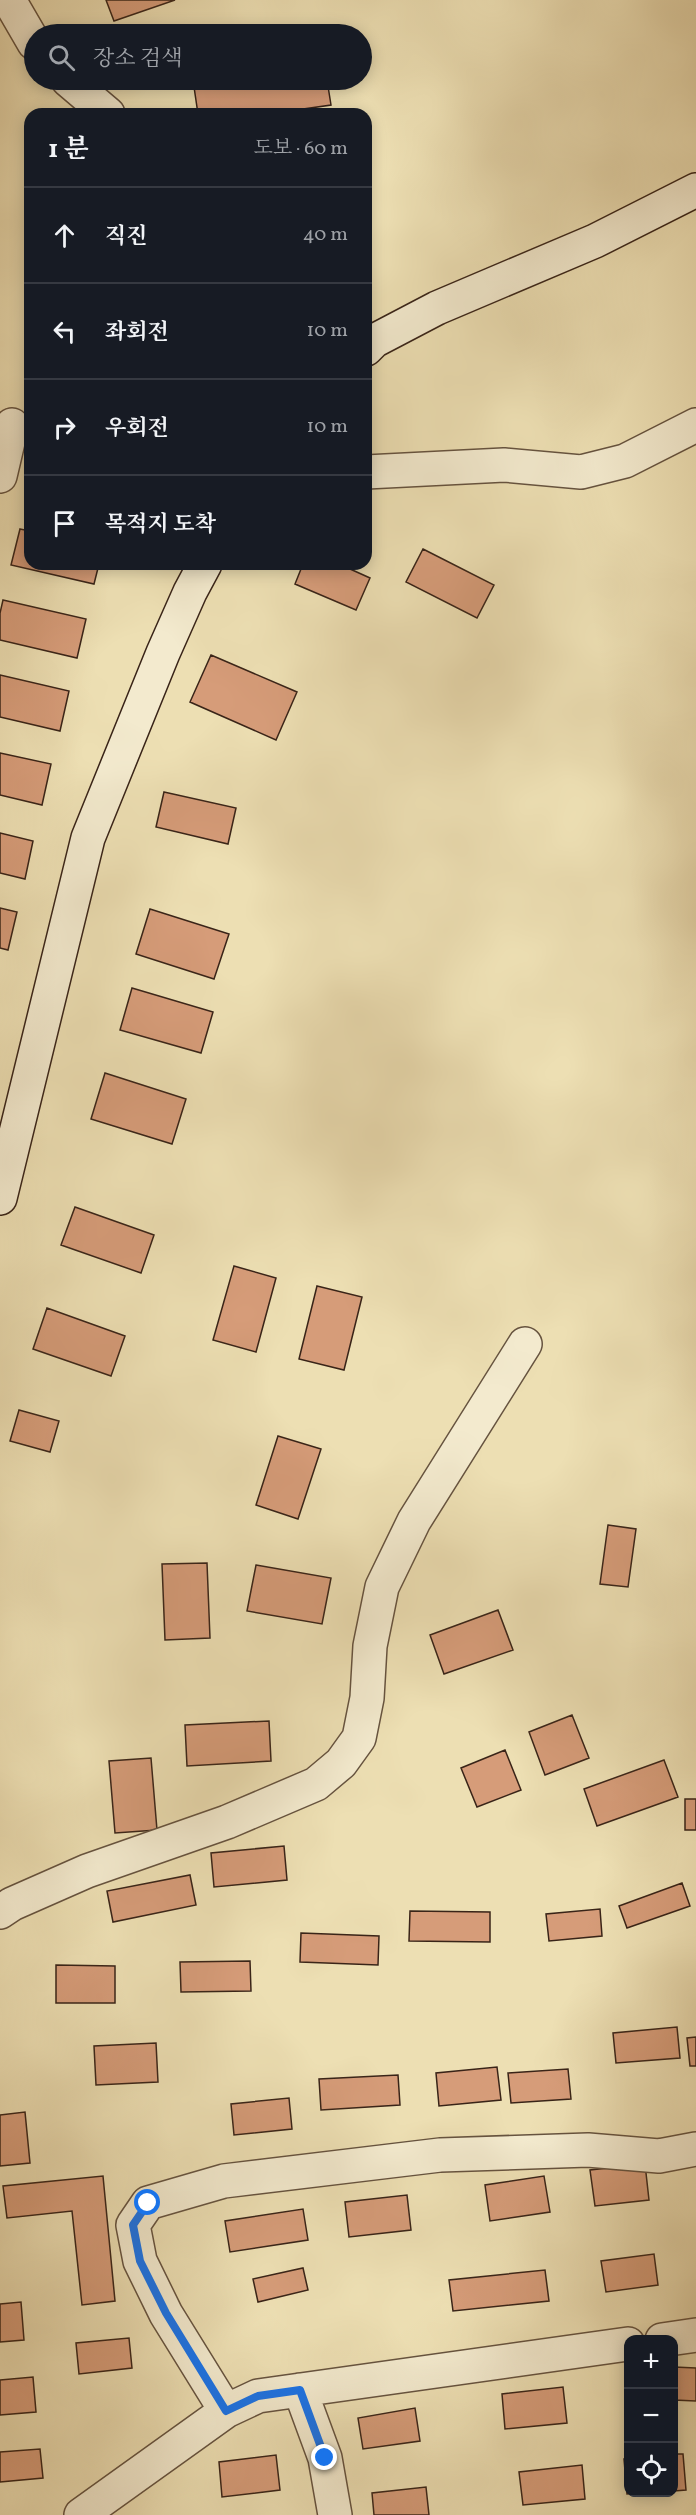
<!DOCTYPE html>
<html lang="ko">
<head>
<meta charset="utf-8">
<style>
  body { margin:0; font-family:Vollkorn,"Noto Serif KR",serif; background:#20242c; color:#f1f3f6 }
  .controls { position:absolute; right:18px; bottom:18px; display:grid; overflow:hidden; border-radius:12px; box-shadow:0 3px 15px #0003 }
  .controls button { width:54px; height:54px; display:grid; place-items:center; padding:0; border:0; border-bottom:2px solid #363941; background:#171b24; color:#f1f3f6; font:30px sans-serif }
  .stop { position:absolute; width:18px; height:18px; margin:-14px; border:4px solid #1a73e8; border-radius:50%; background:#fff }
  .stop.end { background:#1a73e8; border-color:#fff; box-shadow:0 2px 6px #0008 }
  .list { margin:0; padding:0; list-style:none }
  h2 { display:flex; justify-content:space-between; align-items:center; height:78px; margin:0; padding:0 24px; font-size:26px }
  h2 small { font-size:20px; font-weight:400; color:#9ea1a6 }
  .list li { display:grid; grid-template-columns:39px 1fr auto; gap:18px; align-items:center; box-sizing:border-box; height:96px; padding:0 24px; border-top:2px solid #363941 }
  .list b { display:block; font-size:22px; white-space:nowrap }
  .list em { font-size:20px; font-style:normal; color:#9ea1a6 }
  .icon { flex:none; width:33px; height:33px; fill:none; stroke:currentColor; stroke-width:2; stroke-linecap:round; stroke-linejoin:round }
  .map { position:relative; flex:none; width:696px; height:2515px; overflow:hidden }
  .search { position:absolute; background:#171b24; box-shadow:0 3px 15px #0003; left:24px; top:24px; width:348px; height:66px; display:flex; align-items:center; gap:15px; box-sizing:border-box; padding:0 21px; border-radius:33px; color:#9ea1a6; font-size:22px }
  .panel { position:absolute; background:#171b24; box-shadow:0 3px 15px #0003; left:24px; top:108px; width:348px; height:462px; border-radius:18px }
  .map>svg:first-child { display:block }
  .building { fill:#d69c79; stroke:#392418; stroke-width:1.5 }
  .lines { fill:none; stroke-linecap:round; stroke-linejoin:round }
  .street-casing { stroke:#66533f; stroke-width:36 }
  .secondary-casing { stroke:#392418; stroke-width:36 }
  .street { stroke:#f3eace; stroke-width:33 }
  .secondary { stroke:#f3eace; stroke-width:33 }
  .route { stroke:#1a73e8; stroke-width:8 }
</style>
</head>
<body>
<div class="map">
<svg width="696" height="2515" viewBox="0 0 696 2515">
  <rect width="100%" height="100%" fill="#eddfb3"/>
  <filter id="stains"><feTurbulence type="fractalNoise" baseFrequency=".00333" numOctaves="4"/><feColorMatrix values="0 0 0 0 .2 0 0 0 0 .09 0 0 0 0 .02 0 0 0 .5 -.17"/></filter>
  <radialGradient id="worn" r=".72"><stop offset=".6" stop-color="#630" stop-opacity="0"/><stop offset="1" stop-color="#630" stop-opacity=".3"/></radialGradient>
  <path class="building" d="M106,0H175L114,21Z
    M193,80H327L331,105L268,114H198Z
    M20,529L30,531V564H99L94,584L11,565Z
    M423,549L494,585L477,618L406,582Z
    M303,564H339L370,578L356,610L295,584Z
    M3,600L86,619L77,658L0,640V613Z
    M211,655L297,692L276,740L190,702Z
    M0,675L69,691L60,731L0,717Z
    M0,753L51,764L42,805L0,795Z
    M164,792L236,808L228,844L156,827Z
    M0,833L33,841L25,879L0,873Z
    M0,908L17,912L8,950L0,948Z
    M150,909L229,934L214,979L136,954Z
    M132,988L213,1012L201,1053L120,1030Z
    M105,1073L186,1099L172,1144L91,1119Z
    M75,1207L154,1235L141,1273L61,1245Z
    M234,1266L276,1278L256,1352L213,1340Z
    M317,1286L362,1297L344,1370L299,1359Z
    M47,1308L125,1336L111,1376L33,1349Z
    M19,1410L59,1421L50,1452L10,1441Z
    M278,1436L321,1449L298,1519L256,1505Z
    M608,1525L636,1529L628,1587L600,1584Z
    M207,1563L210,1638L165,1640L162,1564Z
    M256,1565L331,1578L322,1624L247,1611Z
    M498,1610L513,1650L444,1674L430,1635Z
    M572,1715L589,1758L545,1775L529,1732Z
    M269,1721L271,1761L187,1766L185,1725Z
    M505,1750L521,1790L477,1807L461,1768Z
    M151,1758L157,1830L115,1833L109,1761Z
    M664,1760L678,1797L597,1826L584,1789Z
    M685,1799H696V1830H685Z
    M284,1846L287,1880L214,1887L211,1853Z
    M190,1875L196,1905L113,1922L107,1891Z
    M682,1883L690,1906L627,1928L619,1906Z
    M600,1909L602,1936L549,1941L546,1914Z
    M410,1911L490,1912V1942L409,1941Z
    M301,1933L379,1936L378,1965L300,1962Z
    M250,1961L251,1991L181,1992L180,1962Z
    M56,1965L115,1966V2003H56Z
    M677,2027L680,2058L616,2063L613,2033Z
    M696,2037V2066H690L687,2038Z
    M156,2043L158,2082L96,2085L94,2046Z
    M497,2067L501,2100L439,2106L436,2073Z
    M568,2069L571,2099L511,2103L508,2073Z
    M398,2075L400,2105L321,2110L319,2079Z
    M289,2098L292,2129L234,2135L231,2104Z
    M25,2112L30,2163L0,2166V2115Z
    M645,2164L649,2200L595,2206L590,2170Z
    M103,2176L115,2301L82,2305L72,2211L7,2218L3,2186Z
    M544,2176L550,2212L490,2221L485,2185Z
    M407,2195L411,2230L349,2237L345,2202Z
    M303,2209L308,2240L230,2252L225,2221Z
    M654,2254L658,2285L606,2292L601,2261Z
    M303,2268L308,2290L258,2302L253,2279Z
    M545,2270L549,2301L453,2311L449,2280Z
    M21,2302L24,2340L0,2342V2304Z
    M129,2338L132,2368L79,2374L76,2343Z
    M674,2367L696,2368V2401L674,2400Z
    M33,2377L36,2412L0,2415V2380Z
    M563,2387L567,2423L505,2429L502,2394Z
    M415,2408L420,2441L363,2449L358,2418Z
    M40,2449L43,2478L0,2482V2452Z
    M674,2454H683L686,2490L674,2491Z
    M276,2455L280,2490L222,2497L219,2462Z
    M624,2459H628V2492H651L627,2494Z
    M582,2465L585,2499L523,2505L519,2472Z
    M426,2487L429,2515H374L372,2493Z"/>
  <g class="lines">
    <g class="street-casing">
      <path id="street" d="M9,0L34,43
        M68,80L108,114
        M366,472L504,465L581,472L625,461L696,425
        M0,476L12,425
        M0,1912L12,1904L87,1871L227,1822L316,1784L341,1763L359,1738L367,1698L370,1646L382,1587L414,1521L525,1344
        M662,2340L696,2335
        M300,2390L325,2458L335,2515
        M226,2411L166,2314L140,2261L133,2225L148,2203L224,2181L440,2155L588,2150L659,2156L696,2149
        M81,2515L226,2411L258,2396L628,2344"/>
    </g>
    <g class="secondary-casing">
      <path id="secondary" d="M366,349L374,341L437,308L595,241L696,190
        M0,1198L88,838L163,653L190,592L205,564"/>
    </g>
    <use href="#street" class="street"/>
    <use href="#secondary" class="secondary"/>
  </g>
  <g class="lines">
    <path class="route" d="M148,2203L133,2225L140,2261L166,2313L226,2411L258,2396L300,2390L325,2458"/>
  </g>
  <rect width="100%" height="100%" filter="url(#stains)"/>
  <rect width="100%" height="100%" fill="url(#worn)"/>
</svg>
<div class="controls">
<button>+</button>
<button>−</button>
<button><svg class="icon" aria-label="locate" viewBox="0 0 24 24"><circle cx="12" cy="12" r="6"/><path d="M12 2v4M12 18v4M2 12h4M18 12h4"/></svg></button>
</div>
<div class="stop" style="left:148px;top:2203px"></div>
<div class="stop end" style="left:325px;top:2458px"></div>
<div class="search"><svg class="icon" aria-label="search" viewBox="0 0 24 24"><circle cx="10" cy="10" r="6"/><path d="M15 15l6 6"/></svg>장소 검색</div>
<section class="panel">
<h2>1 분<small>도보 · 60 m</small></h2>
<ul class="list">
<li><svg class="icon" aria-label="ahead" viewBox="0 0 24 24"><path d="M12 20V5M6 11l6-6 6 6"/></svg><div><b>직진</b></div><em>40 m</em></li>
<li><svg class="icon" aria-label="left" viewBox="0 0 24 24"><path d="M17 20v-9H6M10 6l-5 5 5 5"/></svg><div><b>좌회전</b></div><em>10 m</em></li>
<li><svg class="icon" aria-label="right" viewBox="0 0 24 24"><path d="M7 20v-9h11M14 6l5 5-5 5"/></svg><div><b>우회전</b></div><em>10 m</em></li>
<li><svg class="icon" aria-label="arrive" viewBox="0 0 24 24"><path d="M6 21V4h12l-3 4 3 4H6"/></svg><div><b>목적지 도착</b></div></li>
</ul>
</section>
</div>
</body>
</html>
